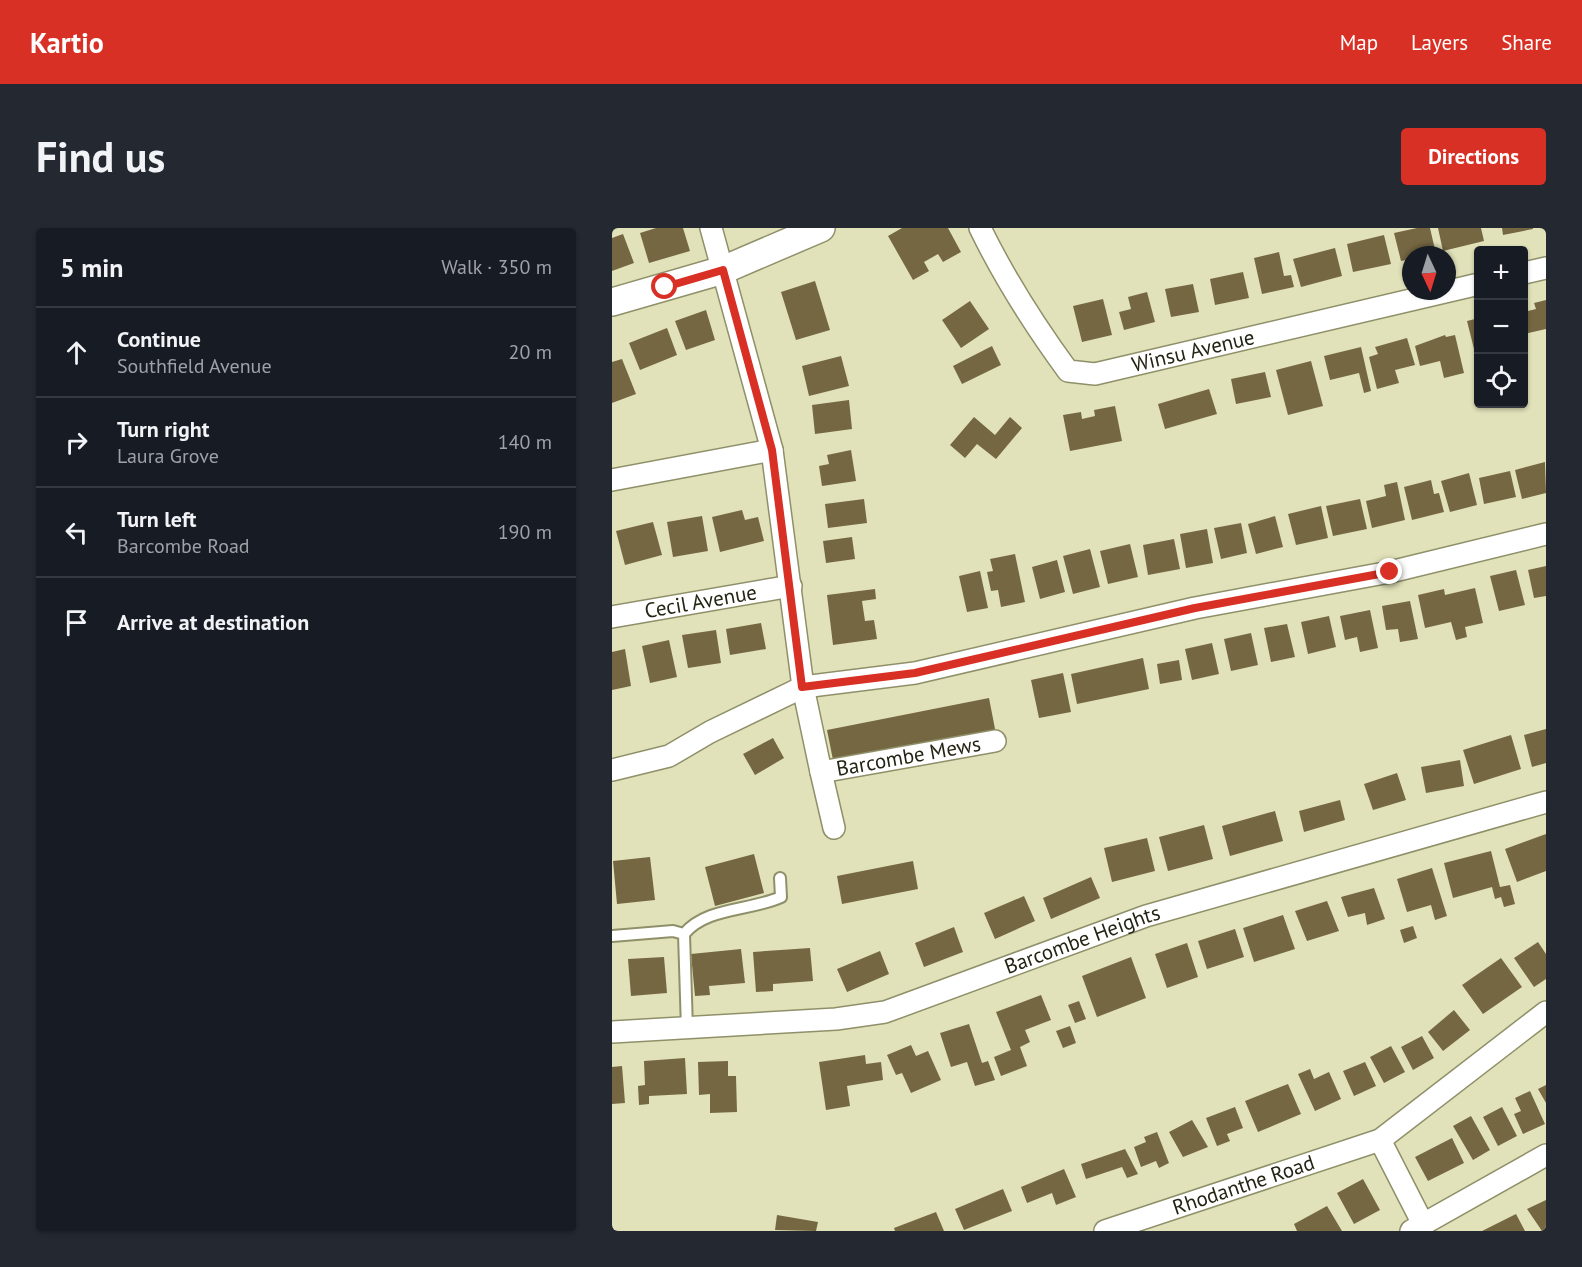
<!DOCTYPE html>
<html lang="en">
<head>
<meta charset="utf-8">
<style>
  body { margin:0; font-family:"PT Sans",sans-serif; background:#242831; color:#f1f3f6 }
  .controls { position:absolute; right:18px; top:18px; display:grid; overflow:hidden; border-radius:6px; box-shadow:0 2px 4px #0004 }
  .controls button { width:54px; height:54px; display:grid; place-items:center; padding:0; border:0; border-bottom:2px solid #363941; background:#171b24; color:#f1f3f6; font:30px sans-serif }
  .compass { position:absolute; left:790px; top:18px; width:54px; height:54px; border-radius:50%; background:#171b24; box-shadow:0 2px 4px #0004; rotate:176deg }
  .stop { position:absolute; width:18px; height:18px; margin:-14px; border:4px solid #d93025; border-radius:50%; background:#fff }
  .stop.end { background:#d93025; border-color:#fff; box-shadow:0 2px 6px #0008 }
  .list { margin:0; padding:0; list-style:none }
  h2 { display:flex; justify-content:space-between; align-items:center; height:78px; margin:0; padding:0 24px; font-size:26px }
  h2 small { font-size:20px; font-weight:400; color:#9ea1a6 }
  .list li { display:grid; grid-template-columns:39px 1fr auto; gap:18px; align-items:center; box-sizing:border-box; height:90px; padding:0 24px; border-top:2px solid #363941 }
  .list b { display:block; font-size:22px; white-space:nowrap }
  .list p { margin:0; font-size:20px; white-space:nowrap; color:#9ea1a6 }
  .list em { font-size:20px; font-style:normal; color:#9ea1a6 }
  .icon { flex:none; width:33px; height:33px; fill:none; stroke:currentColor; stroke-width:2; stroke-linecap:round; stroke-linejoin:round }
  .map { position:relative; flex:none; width:934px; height:1003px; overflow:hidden; border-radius:6px }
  header { display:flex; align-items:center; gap:36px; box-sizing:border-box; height:84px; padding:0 30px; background:#d93025; color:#fff }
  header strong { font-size:28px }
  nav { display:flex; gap:33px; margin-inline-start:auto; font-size:21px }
  .intro { display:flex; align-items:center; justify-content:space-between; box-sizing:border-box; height:144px; padding:0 36px }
  h1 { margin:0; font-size:42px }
  .button { padding:15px 27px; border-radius:6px; background:#d93025; color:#fff; font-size:21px; font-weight:700 }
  main { display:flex; gap:36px; padding:0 36px }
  aside { flex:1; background:#171b24; border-radius:6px; box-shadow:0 2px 4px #0004 }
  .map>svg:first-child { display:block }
  .building { fill:#766743 }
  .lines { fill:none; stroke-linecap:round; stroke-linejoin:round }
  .service-casing { stroke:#8f9069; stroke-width:14 }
  .minor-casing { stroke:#8f9069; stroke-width:24 }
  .tertiary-casing { stroke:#8f9069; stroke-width:30 }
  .service { stroke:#fff; stroke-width:10 }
  .minor { stroke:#fff; stroke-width:21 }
  .tertiary { stroke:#fff; stroke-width:27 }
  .route { stroke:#d93025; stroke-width:8 }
  .labels { text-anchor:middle; stroke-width:6; stroke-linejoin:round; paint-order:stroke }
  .street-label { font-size:21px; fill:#242414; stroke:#e1e2b9 }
</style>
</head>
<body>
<header>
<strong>Kartio</strong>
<nav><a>Map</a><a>Layers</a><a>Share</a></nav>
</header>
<div class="intro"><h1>Find us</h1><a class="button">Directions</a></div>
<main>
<aside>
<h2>5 min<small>Walk · 350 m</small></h2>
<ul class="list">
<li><svg class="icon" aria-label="ahead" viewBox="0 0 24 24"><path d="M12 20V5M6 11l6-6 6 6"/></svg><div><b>Continue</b><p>Southfield Avenue</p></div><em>20 m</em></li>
<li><svg class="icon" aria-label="right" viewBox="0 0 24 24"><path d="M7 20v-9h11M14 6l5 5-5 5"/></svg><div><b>Turn right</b><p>Laura Grove</p></div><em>140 m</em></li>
<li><svg class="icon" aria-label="left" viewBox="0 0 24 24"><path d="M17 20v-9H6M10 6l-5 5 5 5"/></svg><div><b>Turn left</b><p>Barcombe Road</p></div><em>190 m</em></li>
<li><svg class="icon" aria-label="arrive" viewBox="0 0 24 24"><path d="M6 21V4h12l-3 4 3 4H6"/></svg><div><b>Arrive at destination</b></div></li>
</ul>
</aside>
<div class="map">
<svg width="934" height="1003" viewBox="0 0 934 1003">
  <rect width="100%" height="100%" fill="#e1e2b9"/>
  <path class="building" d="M44,0H71L78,23L37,35L28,5Z
    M290,0H336L349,24L331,34L326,26L312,34L317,43L301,52L276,8Z
    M805,0H818L824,26L799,27V31L789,33L782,5Z
    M826,0H869L872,13L831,23Z
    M890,0H921V1L891,7Z
    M11,6L22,35L0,43V10Z
    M772,7L779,36L741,44L735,16Z
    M723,20L730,48L689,59L681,31Z
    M667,24L672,48L679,47L682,59L650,66L642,30Z
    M631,44L637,70L603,77L598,51Z
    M203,53L218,102L184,112L169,64Z
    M581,56L587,84L559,89L553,61Z
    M535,64L543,94L512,102L507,84L519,81L516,69Z
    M491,71L500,107L470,114L461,78Z
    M934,72V101L912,106V84L924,81L922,75Z
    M358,73L377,101L349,120L330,92Z
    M94,82L103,112L74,122L63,93Z
    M867,90V124L863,125L855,93Z
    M55,100L65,127L28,142L17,115Z
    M833,107L834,109L843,107L852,145L832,150L828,133L808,138L803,118Z
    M795,110L803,137L783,142L787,155L765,161L757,129L766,126L763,119Z
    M380,118L389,137L350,156L341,138Z
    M749,119L759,163L752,165L747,145L718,152L712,128Z
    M229,128L237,158L197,168L190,138Z
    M10,131L24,166L0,175V134Z
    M699,133L711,178L676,187L664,142Z
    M653,144L659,169L624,176L619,151Z
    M597,161L605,186L553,201L546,176Z
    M237,172L240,201L203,206L200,177Z
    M503,178L510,213L458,223L451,187L469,184L470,191L483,188L482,182Z
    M362,189L383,207L398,189L410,200L384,231L365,216L353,230L338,217Z
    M239,222L244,253L210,258L207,238L217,236L215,227Z
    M933,234L934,265L910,271L903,242Z
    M898,243L904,269L872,276L867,250Z
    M857,245L865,277L838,284L829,253Z
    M819,252L822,266L827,265L832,284L800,292L792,259Z
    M785,254L793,292L760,300L754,273L774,268L772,257Z
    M252,271L255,295L216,300L213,276Z
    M748,271L755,301L721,308L714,278Z
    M709,278L716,310L684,317L676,286Z
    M130,282L133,292L146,289L152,313L108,324L100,289Z
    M90,288L96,323L61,329L55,294Z
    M663,288L671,319L644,326L636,296Z
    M41,294L50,327L13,337L4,303Z
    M629,295L635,325L609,331L602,300Z
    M595,301L601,335L574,340L568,306Z
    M240,309L243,331L214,335L211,313Z
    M562,311L568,341L536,347L531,317Z
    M518,316L526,349L496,356L488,323Z
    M478,321L488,359L461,366L451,328Z
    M403,326L413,374L389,379L386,362L379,363L375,344L381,343L378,331Z
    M445,332L453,364L428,371L420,339Z
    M934,338V368L922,370L916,342Z
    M904,342L913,377L887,383L878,348Z
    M368,343L376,380L355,384L347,348Z
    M863,360L871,395L853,399L855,409L844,412L839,394L813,400L806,367L832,361L833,367Z
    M263,361L264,371L250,373L253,393L262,392L265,411L221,417L215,367Z
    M798,373L806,411L788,414L786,401L774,402L770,378Z
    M758,382L766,420L748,424L745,409L733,412L728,388Z
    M717,388L724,419L696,426L689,394Z
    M149,395L154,421L118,427L114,401Z
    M675,396L683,429L659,434L652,400Z
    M104,402L109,435L76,440L70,407Z
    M639,405L646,437L619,443L612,411Z
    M57,412L65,449L38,455L30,418Z
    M600,415L607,446L580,452L573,421Z
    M13,421L19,458L0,462V424Z
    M531,430L537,461L465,476L459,446Z
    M567,432L570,452L548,456L545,436Z
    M451,445L459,484L427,490L419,452Z
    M377,470L384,506L222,537L215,502Z
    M934,501V535L920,539L912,507Z
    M899,507L909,541L862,556L851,522Z
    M161,510L172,530L143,547L131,526Z
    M848,532L852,558L814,565L809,539Z
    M785,545L794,572L761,582L752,556Z
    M728,572L733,592L692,604L687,583Z
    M663,583L671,613L618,628L610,598Z
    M592,597L601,631L556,643L547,609Z
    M934,606V643L905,654L893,621Z
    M535,610L543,643L500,654L492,620Z
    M879,623L888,659L898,657L903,676L892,679L889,669L883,671L880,659L841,670L832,635Z
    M142,626L152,665L103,678L93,639Z
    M38,629L43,672L5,676L1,633Z
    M301,633L306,661L230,676L225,648Z
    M820,640L835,688L823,692L819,677L795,684L785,651Z
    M479,649L488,670L439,691L431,670Z
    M762,660L773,691L755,697L753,685L736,689L729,669Z
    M412,668L423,693L383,711L372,685Z
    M715,673L727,703L695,713L683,683Z
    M671,687L683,721L642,734L631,700Z
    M801,698L805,710L792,715L788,702Z
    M342,699L351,724L312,739L303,715Z
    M623,701L632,729L595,741L586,713Z
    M926,714L934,726V751L922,759L902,730Z
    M575,715L586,749L555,760L543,726Z
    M198,720L201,753L161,756V763L144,764L141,724Z
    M129,721L133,755L97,758L98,767L83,768L79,726Z
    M268,723L277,746L235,764L225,741Z
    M52,729L55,765L19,768L16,731Z
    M519,729L534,770L485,789L470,748Z
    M889,730L910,759L871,786L850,757Z
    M429,767L439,792L413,802L418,814L408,819L415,838L389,848L382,829L399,822L384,784Z
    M467,773L474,791L463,795L456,777Z
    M842,782L858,802L831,823L816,804Z
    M357,796L370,835L376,833L383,852L363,858L355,834L339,839L328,805Z
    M458,798L464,815L451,820L444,803Z
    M810,808L822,830L801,842L789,819Z
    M299,817L304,828L316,823L329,852L299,865L290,845L284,847L275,827Z
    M779,818L793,844L772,855L758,829Z
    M253,827L254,836L269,834L271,852L235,858L238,878L214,882L207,834Z
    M73,830L75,866L37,868V876L27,877L26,858L33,857L32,833Z
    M116,833V848H124L125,884L98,885V866L87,867L86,834Z
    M753,834L764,858L742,868L731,843Z
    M10,838L13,875L0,876V839Z
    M698,841L702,851L717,844L729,871L703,883L686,846Z
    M676,856L689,886L646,904L633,873Z
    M934,857V875L926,861Z
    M918,863L933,896L911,906L902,886L909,883L903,870Z
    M623,879L631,900L615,906L618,913L605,918L594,890Z
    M890,879L905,908L886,918L871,889Z
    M859,888L878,922L861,932L841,898Z
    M580,892L596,919L571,929L557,904Z
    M545,904L557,935L547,940L544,933L529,939L522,919L534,914L532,909Z
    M840,910L852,935L816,953L803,929Z
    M513,921L526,946L515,950L510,939L474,951L469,936Z
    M452,941L464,969L444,977L440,965L415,975L409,959Z
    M751,951L768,982L742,996L725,965Z
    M391,961L400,983L352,1002L343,981Z
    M934,972V1002L930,1003L915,981Z
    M715,978L730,1003H685L682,996Z
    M324,984L332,1003H283L282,1000Z
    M904,986L913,1003H870Z
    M165,987L206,994L204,1003L163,1002Z"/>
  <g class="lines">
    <g class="service-casing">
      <path id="service" d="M0,708L61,703L72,706
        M75,801L72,706C94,679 138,683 169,669L168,650"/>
    </g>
    <g class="minor-casing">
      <g id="minor">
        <path id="s1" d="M99,0L160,222L191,459L209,544L383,513"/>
        <path id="s2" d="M368,0C393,51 423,98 456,143L483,146L867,56"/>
        <path d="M912,45L934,40"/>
        <path d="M0,252L160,222"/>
        <path id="s3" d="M0,389L179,358"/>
        <path d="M0,542L57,528L98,504L191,459L303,445L583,380L778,344L934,306"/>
        <path d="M209,544L222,600"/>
        <path id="s4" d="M0,804L224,791L273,784L534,688L934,574"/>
        <path d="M768,912L811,996"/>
        <path id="s5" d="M493,1003L768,912L934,784"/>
        <path d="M799,1003L934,927"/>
      </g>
    </g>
    <g class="tertiary-casing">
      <path id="tertiary" d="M0,74L111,42L209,0"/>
    </g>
    <use href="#service" class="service"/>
    <use href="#minor" class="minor"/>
    <use href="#tertiary" class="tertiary"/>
  </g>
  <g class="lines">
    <path class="route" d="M53,59L111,42L160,222L190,459L303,445L583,380L778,344"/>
  </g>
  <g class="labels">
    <g class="street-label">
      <text dy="7" stroke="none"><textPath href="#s2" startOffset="296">Winsu Avenue</textPath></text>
      <text dy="7" stroke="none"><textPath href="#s3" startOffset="90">Cecil Avenue</textPath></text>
      <text dy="7" stroke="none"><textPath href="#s1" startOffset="645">Barcombe Mews</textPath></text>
      <text dy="7" stroke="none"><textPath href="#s4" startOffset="484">Barcombe Heights</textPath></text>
      <text dy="7" stroke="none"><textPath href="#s5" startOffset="146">Rhodanthe Road</textPath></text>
    </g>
  </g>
</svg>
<div class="controls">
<button>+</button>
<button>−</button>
<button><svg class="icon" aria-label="locate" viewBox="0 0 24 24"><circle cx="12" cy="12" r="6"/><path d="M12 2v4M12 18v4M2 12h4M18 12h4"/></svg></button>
</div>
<svg class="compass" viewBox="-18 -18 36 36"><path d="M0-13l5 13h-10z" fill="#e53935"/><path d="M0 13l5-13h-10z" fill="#9ea1a6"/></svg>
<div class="stop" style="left:53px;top:59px"></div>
<div class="stop end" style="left:778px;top:344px"></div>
</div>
</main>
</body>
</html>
